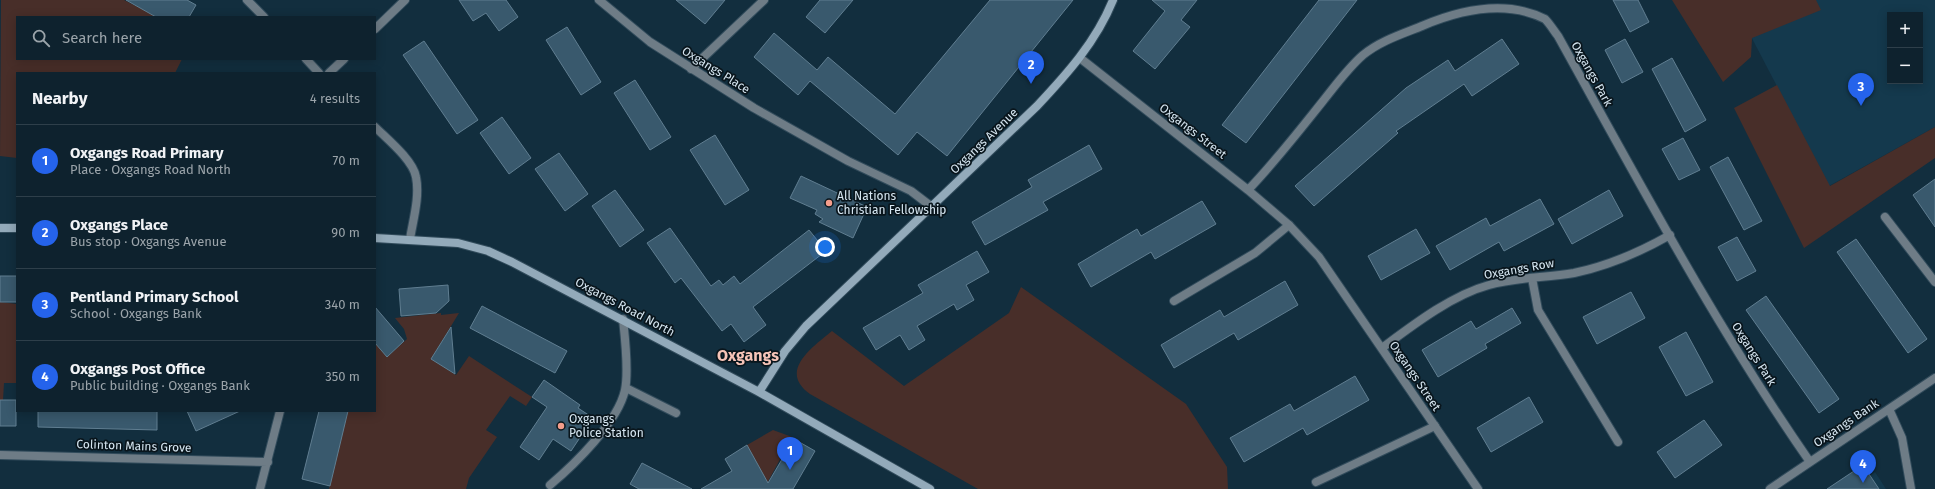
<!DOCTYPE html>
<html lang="en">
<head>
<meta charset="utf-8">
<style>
  body { margin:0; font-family:"Fira Sans",sans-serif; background:#172a36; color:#f1f3f6 }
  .controls { position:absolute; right:12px; top:12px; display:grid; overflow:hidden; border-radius:0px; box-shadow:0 2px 10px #0003 }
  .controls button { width:36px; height:36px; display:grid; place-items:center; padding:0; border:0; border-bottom:1px solid #2e3f4a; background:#0e222e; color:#f1f3f6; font:20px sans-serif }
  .you { position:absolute; left:825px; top:247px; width:14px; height:14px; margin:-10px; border:3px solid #fff; border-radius:50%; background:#1a73e8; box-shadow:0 0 0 6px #1a73e833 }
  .badge { display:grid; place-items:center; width:26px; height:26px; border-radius:50%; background:#2563eb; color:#fff; font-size:13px; font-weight:700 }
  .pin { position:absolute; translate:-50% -33px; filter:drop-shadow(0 1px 2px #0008) }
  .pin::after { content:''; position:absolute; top:21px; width:14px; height:12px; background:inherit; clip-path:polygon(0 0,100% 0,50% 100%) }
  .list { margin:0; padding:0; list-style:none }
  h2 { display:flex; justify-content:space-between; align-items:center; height:52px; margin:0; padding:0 16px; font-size:17px }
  h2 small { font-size:13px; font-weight:400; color:#9ba4aa }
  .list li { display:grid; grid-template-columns:26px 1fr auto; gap:12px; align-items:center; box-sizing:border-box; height:72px; padding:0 16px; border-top:1px solid #2e3f4a }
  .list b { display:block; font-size:15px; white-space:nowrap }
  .list p { margin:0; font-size:13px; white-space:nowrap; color:#9ba4aa }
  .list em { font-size:13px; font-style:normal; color:#9ba4aa }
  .icon { flex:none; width:22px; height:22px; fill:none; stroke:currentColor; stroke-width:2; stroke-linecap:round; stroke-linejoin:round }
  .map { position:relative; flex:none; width:1935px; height:489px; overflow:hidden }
  .search { position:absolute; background:#0e222e; box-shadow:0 2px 10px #0003; left:16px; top:16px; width:360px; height:44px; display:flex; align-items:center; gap:10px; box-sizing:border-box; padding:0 14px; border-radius:0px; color:#9ba4aa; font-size:15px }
  .panel { position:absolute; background:#0e222e; box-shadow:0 2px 10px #0003; left:16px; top:72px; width:360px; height:340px; border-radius:0px }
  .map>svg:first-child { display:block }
  .built { fill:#14394d; fill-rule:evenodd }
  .green { fill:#482e29 }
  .building { fill:#39596d; stroke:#607e91 }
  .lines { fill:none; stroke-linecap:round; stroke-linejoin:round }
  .lane-casing { stroke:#314b5b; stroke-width:10 }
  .street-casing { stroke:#314b5b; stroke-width:10 }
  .secondary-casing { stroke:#314b5b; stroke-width:10 }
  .lane { stroke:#6e7c86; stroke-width:8 }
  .street { stroke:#6e7c86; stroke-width:8 }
  .secondary { stroke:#93aaba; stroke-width:8 }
  .poi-dot { fill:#f49d8b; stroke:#09151c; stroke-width:1.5 }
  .labels { text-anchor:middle; stroke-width:3.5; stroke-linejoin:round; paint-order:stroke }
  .street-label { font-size:12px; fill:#d6e6f1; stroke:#09151c }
  .poi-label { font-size:12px; fill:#d6e6f1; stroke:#09151c; text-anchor:start }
  .district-label { font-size:16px; font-weight:bold; fill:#f6c4b8; stroke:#09151c }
</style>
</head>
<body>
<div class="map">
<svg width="1935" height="489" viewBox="0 0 1935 489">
  <rect width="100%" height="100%" fill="#122e3e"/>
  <path class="built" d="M1732,0H1935V127L1829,186ZM1890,15H1920V81H1890Z
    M1875,472L1886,489H1850Z"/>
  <path class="green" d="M1,0H124L158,17H17V59H182L175,73H17V158L0,156Z
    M1672,0H1816L1821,10L1752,38L1751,57L1723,82Z
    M1777,85L1830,186L1935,127V158L1804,248L1734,108Z
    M1021,287L1186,404L1227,467L1228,489H978L810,394C777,371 814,346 832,331L904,386L1009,313Z
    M0,302L17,304V398V383H4L3,400H0Z
    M441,313V315L459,313L431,359L456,375L469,356L532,397L526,406L510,396L486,430L497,437L469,478L466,489H329L347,413L346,411H375V343L387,357L407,339L404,329L395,318Z
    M773,430L792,437L764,489L747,445Z"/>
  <path class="building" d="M126,0H187L196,5L189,17H156Z
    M459,0H506L518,17L499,31L486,13L473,21Z
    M676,0H725L705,24Z
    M820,0H853L825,33L806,17Z
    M990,0H1073L947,156L917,132L898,155L810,81L798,95L754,57L774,33L817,70L828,57L895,114Z
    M1152,0H1197L1181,20L1190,27L1155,69L1133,51L1165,11Z
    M1319,0H1357L1246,143L1222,125Z
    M1613,0H1638L1649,22L1630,32Z
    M567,27L601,82L581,95L546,40Z
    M1502,39L1519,64L1472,96L1464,84L1396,131L1398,133L1314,206L1295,186L1406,88L1448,60L1455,71Z
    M1625,39L1643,72L1622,83L1605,50Z
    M424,41L478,120L457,134L403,55Z
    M1672,58L1706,120L1685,132L1652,69Z
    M635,80L671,137L650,150L614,93Z
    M502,117L531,158L509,174L480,133Z
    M715,135L749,190L725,205L690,150Z
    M1683,138L1700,170L1679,180L1662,149Z
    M1089,145L1102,169L1043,202L1048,210L985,245L972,222L1032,187L1028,180Z
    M559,153L588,194L565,211L535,169Z
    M1728,157L1762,221L1744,230L1710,167Z
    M801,176L867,207L853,238L819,222L823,219L815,214L817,210L790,198Z
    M1935,179V227L1913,195Z
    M615,190L644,230L620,247L592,206Z
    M1609,190L1623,216L1572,244L1558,219Z
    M1540,199L1554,224L1504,251L1499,242L1450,270L1436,246L1486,218L1490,226Z
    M1202,201L1216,224L1155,259L1151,252L1091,287L1078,264L1137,229L1141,236Z
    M670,228L711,286L719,280L723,285L734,276L740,284L809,230L826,251L753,307L766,325L744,342L731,324L722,331L681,278L675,283L647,243Z
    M1416,229L1430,253L1381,280L1368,256Z
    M1737,237L1756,271L1737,281L1718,247Z
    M1856,239L1927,339L1908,353L1837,252Z
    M977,251L989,272L966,285L974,300L957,310L954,304L917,326L925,340L909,350L900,335L876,350L863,328L923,293L918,285Z
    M0,276H17V302H0Z
    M1285,281L1298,305L1238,340L1234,333L1174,368L1161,345L1220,310L1224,317Z
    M448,285L449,301L436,313L401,316L399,289Z
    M1631,292L1645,318L1597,344L1583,317Z
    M1766,296L1839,399L1819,413L1746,310Z
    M482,306L567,351L555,373L470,328Z
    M375,307L404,341L387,357L375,343Z
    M1512,308L1521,323L1485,344L1487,348L1438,377L1422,350L1471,321L1476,329Z
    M451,327L455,374L431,359Z
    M1686,332L1713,382L1686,396L1659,347Z
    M1355,376L1369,400L1307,435L1303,428L1244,462L1230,438L1290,404L1294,411Z
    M544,380L580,405L578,408L593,418L571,451L553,439L539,460L520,447L547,407L532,397Z
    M1529,397L1543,422L1491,452L1477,428Z
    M0,400H16V426H0Z
    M38,411H157V430L38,427Z
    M187,411H240L196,431Z
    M319,411H348L330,486L302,479Z
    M1704,420L1722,445L1675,478L1657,452Z
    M794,439L815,451L793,489H701L732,471L725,459L747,445L768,483Z
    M642,463L663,474L692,489H639L630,484Z
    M1863,465L1879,489H1827Z"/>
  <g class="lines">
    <g class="lane-casing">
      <path id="lane" d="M1532,278L1538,310L1618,442
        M1174,301L1255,253L1289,225
        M626,388L676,413
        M1316,482L1435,426
        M550,485C575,464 618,422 625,390C629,371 625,338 623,319"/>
    </g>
    <g class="street-casing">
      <path id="street" d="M247,0L264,17
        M599,0L650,42L754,108L848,161L911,191L932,207
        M375,29L405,0
        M1080,58L1248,190L1289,225L1319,257L1478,489
        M306,59L319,73
        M691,69L764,0
        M329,73L344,59
        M375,127C387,139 413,160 416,177C420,197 413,220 410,239
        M1248,190C1275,162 1299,131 1323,101C1335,86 1348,68 1363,55C1380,41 1402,34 1422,26C1462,9 1507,0 1545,19C1550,24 1554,31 1558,36C1638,180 1716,327 1810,462
        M1885,217L1935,282
        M1382,348C1413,325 1452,295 1489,285C1517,277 1546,278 1574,273C1608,266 1640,252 1670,235
        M1889,409L1902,438L1911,489
        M0,455L268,462
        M260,489L280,411
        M1770,489L1935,378"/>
    </g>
    <g class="secondary-casing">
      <path id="secondary" d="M0,228H17
        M375,238L458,243L488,251L512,262L759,392L930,489
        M759,392L785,351L806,326L1037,106C1067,74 1096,42 1113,0"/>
    </g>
    <use href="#lane" class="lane"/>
    <use href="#street" class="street"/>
    <use href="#secondary" class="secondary"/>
  </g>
  <g class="poi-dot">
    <circle cx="829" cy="203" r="4"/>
    <circle cx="561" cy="426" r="4"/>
  </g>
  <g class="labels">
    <g class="street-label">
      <text transform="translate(716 70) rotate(32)" y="4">Oxgangs Place</text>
      <text transform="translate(1592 74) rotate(61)" y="4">Oxgangs Park</text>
      <text transform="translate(1193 131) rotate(38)" y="4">Oxgangs Street</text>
      <text transform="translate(984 141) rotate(-44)" y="4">Oxgangs Avenue</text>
      <text transform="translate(1519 269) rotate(-10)" y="4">Oxgangs Row</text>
      <text transform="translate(625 307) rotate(28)" y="4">Oxgangs Road North</text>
      <text transform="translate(1754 354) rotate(58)" y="4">Oxgangs Park</text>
      <text transform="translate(1415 376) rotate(56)" y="4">Oxgangs Street</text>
      <text transform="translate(1846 423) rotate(-34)" y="4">Oxgangs Bank</text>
      <text transform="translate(134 446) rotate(2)" y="4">Colinton Mains Grove</text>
    </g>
    <g class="poi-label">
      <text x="837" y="200">All Nations<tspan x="837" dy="14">Christian Fellowship</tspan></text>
      <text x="569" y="423">Oxgangs<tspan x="569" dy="14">Police Station</tspan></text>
    </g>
    <g class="district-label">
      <text x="748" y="361">Oxgangs</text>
    </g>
  </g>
</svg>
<div class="controls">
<button>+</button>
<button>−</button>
</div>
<div class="you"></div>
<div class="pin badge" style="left:790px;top:470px">1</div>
<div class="pin badge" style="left:1031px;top:84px">2</div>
<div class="pin badge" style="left:1861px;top:106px">3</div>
<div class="pin badge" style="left:1863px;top:483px">4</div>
<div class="search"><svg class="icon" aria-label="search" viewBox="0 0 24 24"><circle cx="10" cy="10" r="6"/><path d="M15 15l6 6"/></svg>Search here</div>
<section class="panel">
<h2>Nearby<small>4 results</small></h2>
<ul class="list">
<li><span class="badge">1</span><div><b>Oxgangs Road Primary</b><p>Place · Oxgangs Road North</p></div><em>70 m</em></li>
<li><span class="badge">2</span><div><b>Oxgangs Place</b><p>Bus stop · Oxgangs Avenue</p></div><em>90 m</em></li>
<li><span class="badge">3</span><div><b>Pentland Primary School</b><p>School · Oxgangs Bank</p></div><em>340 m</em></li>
<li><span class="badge">4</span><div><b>Oxgangs Post Office</b><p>Public building · Oxgangs Bank</p></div><em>350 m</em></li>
</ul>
</section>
</div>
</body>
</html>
